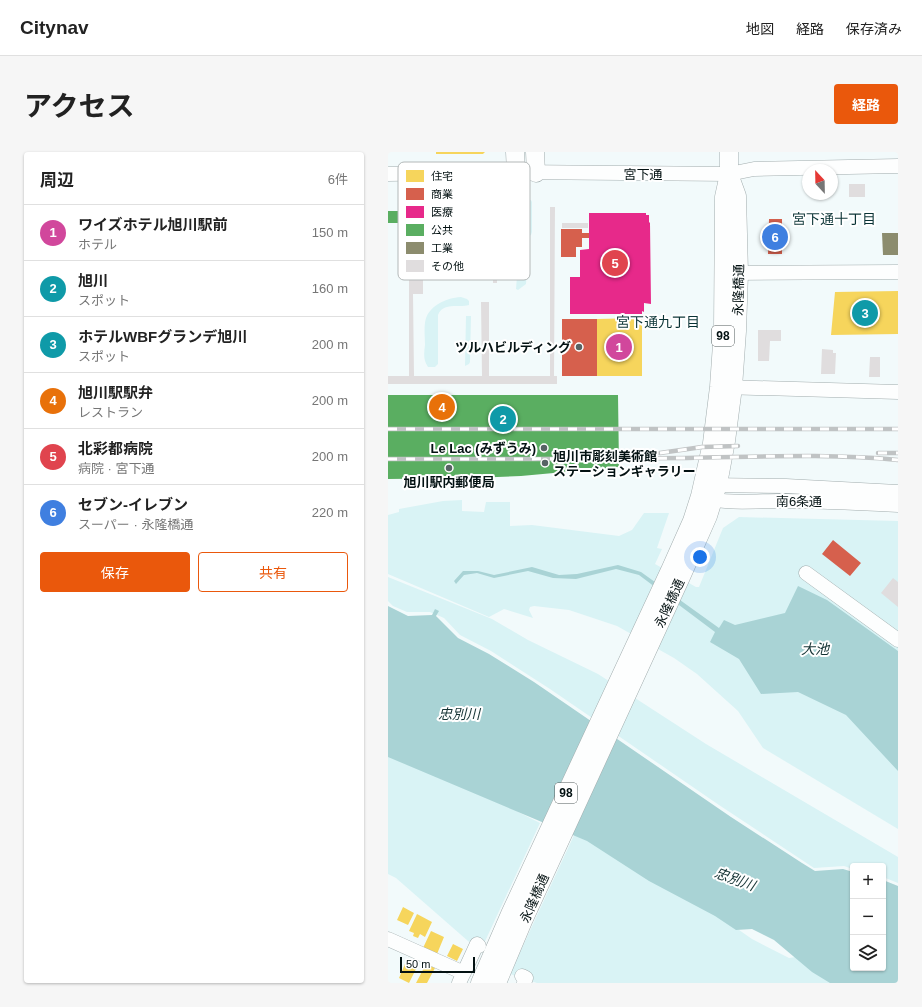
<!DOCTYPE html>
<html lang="ja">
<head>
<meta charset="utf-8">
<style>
  body { margin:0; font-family:Helvetica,"Noto Sans JP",sans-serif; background:#f6f6f6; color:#222 }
  .controls { position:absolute; right:12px; bottom:12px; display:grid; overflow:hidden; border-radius:4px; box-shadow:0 1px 3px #0004 }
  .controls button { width:36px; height:36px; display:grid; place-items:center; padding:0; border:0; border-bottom:1px solid #e0e0e0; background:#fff; color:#222; font:20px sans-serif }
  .compass { position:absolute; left:414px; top:12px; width:36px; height:36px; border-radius:50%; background:#fff; box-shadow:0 1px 3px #0004; rotate:338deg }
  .scale { position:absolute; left:12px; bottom:10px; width:75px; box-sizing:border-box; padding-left:4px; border:2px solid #031112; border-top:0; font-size:11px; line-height:14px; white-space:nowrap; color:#031112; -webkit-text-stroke:3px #fff; paint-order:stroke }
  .you { position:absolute; left:312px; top:405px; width:14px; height:14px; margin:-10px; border:3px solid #fff; border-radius:50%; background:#1a73e8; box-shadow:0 0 0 6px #1a73e833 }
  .badge { display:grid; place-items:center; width:26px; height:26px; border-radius:50%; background:#ea580c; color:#fff; font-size:13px; font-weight:700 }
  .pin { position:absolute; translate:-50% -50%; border:2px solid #fff; box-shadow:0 1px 4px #0006 }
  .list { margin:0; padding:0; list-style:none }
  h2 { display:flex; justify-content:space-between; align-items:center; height:52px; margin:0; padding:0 16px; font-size:17px }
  h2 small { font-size:13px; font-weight:400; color:#767676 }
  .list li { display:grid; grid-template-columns:26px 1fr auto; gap:12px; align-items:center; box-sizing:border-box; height:56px; padding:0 16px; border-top:1px solid #e0e0e0 }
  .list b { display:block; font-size:15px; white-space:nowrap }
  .list p { margin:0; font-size:13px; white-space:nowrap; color:#767676 }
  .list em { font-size:13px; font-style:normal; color:#767676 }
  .actions { display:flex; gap:8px; padding:12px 16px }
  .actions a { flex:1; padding:9px 0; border:1px solid #ea580c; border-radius:4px; text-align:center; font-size:14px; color:#ea580c }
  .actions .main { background:#ea580c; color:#fff }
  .icon { flex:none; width:22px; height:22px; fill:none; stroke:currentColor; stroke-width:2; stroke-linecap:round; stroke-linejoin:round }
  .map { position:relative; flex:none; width:510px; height:831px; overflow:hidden; border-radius:4px }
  header { display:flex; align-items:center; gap:24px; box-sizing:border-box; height:56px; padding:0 20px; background:#fff; border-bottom:1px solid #e0e0e0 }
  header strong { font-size:19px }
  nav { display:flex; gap:22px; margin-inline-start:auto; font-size:14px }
  .intro { display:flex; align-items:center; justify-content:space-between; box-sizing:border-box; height:96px; padding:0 24px }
  h1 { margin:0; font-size:28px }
  .button { padding:10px 18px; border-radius:4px; background:#ea580c; color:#fff; font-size:14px; font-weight:700 }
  main { display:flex; gap:24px; padding:0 24px }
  aside { flex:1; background:#fff; border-radius:4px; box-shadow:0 1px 3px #0004 }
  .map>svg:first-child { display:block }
  .green { fill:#d9f3f5 }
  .water { fill:#a9d3d5 }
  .homes { fill:#f6d55c }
  .shops { fill:#d6604d }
  .health { fill:#e7298a }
  .public { fill:#5aae61 }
  .industry { fill:#8c8c6e }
  .building { fill:#e0ddde }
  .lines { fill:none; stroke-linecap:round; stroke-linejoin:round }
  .minor-casing { stroke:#a2adae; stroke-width:15 }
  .major-casing { stroke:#a2adae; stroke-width:19 }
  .minor { stroke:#fdfefe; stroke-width:14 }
  .major { stroke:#fdfefe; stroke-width:18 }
  .rail-casing { stroke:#c0c3c4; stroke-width:4.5 }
  .rail { stroke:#fff; stroke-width:3; stroke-dasharray:9; stroke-linecap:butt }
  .poi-dot { fill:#576364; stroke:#fff; stroke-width:1.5 }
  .labels { text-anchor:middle; stroke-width:4; stroke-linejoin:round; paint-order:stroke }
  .shield { fill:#fff; stroke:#4f5859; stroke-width:1 }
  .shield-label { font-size:12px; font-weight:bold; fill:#031112 }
  .street-label { font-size:13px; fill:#031112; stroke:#fff }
  .poi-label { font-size:13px; font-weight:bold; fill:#031112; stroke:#fff; text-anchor:end }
  .neighbourhood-label { font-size:14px; fill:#0a3335; stroke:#fff }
  .water-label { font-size:14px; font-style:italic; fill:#143233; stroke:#fff }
  .key { fill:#fff; stroke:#b3b8b8; stroke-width:1 }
  .key-label { font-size:11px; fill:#031112 }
</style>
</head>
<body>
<header>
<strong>Citynav</strong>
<nav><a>地図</a><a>経路</a><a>保存済み</a></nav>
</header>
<div class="intro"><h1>アクセス</h1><a class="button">経路</a></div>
<main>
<aside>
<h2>周辺<small>6件</small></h2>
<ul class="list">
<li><span class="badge" style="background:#d1479c">1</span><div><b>ワイズホテル旭川駅前</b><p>ホテル</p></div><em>150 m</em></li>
<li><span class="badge" style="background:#0f9aa8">2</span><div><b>旭川</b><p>スポット</p></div><em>160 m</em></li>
<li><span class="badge" style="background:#0f9aa8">3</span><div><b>ホテルWBFグランデ旭川</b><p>スポット</p></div><em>200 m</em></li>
<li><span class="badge" style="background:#e8710a">4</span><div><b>旭川駅駅弁</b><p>レストラン</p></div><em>200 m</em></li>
<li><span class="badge" style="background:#e0444e">5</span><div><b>北彩都病院</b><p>病院 · 宮下通</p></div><em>200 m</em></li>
<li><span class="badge" style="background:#3f7fe0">6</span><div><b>セブン-イレブン</b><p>スーパー · 永隆橋通</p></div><em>220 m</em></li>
</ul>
<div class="actions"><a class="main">保存</a><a>共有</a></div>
</aside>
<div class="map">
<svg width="510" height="831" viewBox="0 0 510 831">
  <rect width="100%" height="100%" fill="#f2fafb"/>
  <path class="green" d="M143,48L144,50V80L143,83L137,86L134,85L131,77L132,50L134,49Z
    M136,96L138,97L140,101L138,132L130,138L128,137L131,100Z
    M73,145L79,147L81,149V153C70,156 55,150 50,163V212L47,215H40C35,208 36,201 37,193C37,186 36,178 37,171C39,154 58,146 73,145Z
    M78,164H83L82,210L81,212L77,214Z
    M74,348V359L96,360L98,350H122V374L144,373L231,384L244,378L256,361H281L269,396L274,397L267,412L308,435H311L335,376L351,365L510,369V677L375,596L350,559L309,522L286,506L229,474L181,458L146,454L142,455L141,458L145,466L116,457L101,465L0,422V363L11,360V357L55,349Z
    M0,425L104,467L140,488L210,522L318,592L510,705V731L495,725V714H465V717L456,714L426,716L331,653L162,537L103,499L72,483L56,466L42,460H19L5,454L0,449Z
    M0,603L85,637L152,671L93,798L80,789L8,726L0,722Z
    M187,681L328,762L364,787L401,806L421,803L468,831H149L122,822Z"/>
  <path class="water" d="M230,413L253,420L331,476L336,468L347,473L397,461L410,434L439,448L510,499V619L458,563L410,540L373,542L351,507L322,490L327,480L251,423L228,417L188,427L165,426L140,419L106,426L89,421L76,423L68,432L66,429L75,419H90L106,423L144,415L171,423L189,422Z
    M0,454L20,464L44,463L47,457L51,459L48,464L70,486L101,502L146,530L343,665L414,711L427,719L455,717L465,720V816H495V728L510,734V831H442L424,820L386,788L364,777L348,778L327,764L261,729L199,689L0,605Z"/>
  <path class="homes" d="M48,0H97L95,2H48Z
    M510,139V182L443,183L447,140Z
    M254,166V224H209V167Z
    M15,755L26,761L20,773L9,768Z
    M29,762L44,770L37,785L32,782L30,786L25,784L26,781L21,779Z
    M43,779L56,785L49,802L35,796Z
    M65,792L75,797L69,809L59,804Z
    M17,812L28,817L21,831L11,826Z
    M38,812L47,816L39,831H28Z"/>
  <path class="shops" d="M381,67H394V102H380Z
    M173,77H194V81H201V86H194V95H188V105H173Z
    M174,167H209V224H174Z
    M445,388L473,411L462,424L434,402Z"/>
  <path class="health" d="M201,61H258V63H261V70L262,71L263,152L256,151V160L254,159V162H182V125H192V98L201,97Z"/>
  <path class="public" d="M0,59H14L15,71H0Z
    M0,243H230L231,315L133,324L84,326L0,327Z"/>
  <path class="industry" d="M494,81H510V103H495Z"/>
  <path class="building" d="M461,32H477V45H461Z
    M23,41L111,42V46H110L109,131H105V46H23Z
    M162,55H167L166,224H169V232H0V224H21V126H35V142H25L26,224H94L93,150H101V224H162Z
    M174,71H200V76H174Z
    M370,178H393V189H382L381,209H370Z
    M434,197L445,198V201H448L447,222H433Z
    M482,205H492V225H481Z
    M505,426L510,430V455L493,441Z"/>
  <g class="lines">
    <g class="minor-casing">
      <path id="minor" d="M0,22L128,20L341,22L366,17L510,14
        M340,121L510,120
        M335,235L510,240
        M320,333L398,334L510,340
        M317,346C341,352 369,349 393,349C432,349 471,351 510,353
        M418,421L510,488
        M0,787L76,821
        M134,824L138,826L136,831
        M71,831L89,792L91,794"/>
    </g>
    <g class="major-casing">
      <path id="major" d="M127,0L128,20
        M147,0L148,21
        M92,831L122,762L283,416L304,369L312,344L324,291L331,235L335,178L336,45L341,22V0
        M109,831L135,769L293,425L320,364L330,332L338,289L345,235L349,179L351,121L349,44L341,22"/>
    </g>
    <use href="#minor" class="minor"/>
    <use href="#major" class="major"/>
    <g class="rail-casing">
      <path id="rail" d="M0,277H510
        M272,301L314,295L350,294
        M490,301H510
        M0,307C100,307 199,307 299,306C369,305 440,301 510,308"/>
    </g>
    <use href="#rail" class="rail"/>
  </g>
  <g class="poi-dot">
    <circle cx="191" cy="195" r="4"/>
    <circle cx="156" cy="296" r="4"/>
    <circle cx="157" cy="311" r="4"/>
    <circle cx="61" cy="316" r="4"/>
  </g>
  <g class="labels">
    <g class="shield">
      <rect x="324" y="174" width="22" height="20" rx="3"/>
      <rect x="167" y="631" width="22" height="20" rx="3"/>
    </g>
    <g class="shield-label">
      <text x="335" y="188">98</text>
      <text x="178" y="645">98</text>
    </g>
    <g class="street-label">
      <text x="255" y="27">宮下通</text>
      <text transform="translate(350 138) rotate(-89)" y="5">永隆橋通</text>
      <text x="411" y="354">南6条通</text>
      <text transform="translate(281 451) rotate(-65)" y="5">永隆橋通</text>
      <text transform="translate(146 746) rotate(-66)" y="5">永隆橋通</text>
    </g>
    <g class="poi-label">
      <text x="183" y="200">ツルハビルディング</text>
      <text x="148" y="301">Le Lac (みずうみ)</text>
      <text x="165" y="309" text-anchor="start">旭川市彫刻美術館<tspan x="165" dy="15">ステーションギャラリー</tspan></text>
      <text x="61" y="335" text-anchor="middle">旭川駅内郵便局</text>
    </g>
    <g class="neighbourhood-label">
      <text x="446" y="72">宮下通十丁目</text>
      <text x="270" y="175">宮下通九丁目</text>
    </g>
    <g class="water-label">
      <text x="427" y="502">大池</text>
      <text x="71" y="567">忠別川</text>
      <text transform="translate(347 727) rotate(20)" y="5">忠別川</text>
    </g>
  </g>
  <rect x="10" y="10" width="132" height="118" rx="6" class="key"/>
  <rect x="18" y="18" width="18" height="12" fill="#f6d55c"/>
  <rect x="18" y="36" width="18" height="12" fill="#d6604d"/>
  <rect x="18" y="54" width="18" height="12" fill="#e7298a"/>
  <rect x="18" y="72" width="18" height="12" fill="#5aae61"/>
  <rect x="18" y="90" width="18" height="12" fill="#8c8c6e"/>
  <rect x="18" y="108" width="18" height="12" fill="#e0ddde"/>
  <g class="key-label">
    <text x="43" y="28">住宅</text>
    <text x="43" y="46">商業</text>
    <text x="43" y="64">医療</text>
    <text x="43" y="82">公共</text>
    <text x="43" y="100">工業</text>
    <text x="43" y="118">その他</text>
  </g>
</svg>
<div class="controls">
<button>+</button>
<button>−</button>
<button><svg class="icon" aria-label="layers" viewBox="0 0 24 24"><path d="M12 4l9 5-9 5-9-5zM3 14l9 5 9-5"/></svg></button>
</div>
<svg class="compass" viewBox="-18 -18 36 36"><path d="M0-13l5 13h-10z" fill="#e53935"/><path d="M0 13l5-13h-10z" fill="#767676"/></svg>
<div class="scale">50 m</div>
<div class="you"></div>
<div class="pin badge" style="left:231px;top:195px;background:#d1479c">1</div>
<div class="pin badge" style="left:115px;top:267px;background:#0f9aa8">2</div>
<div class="pin badge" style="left:477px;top:161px;background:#0f9aa8">3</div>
<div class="pin badge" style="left:54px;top:255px;background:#e8710a">4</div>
<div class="pin badge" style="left:227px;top:111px;background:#e0444e">5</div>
<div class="pin badge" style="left:387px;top:85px;background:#3f7fe0">6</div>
</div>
</main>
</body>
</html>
